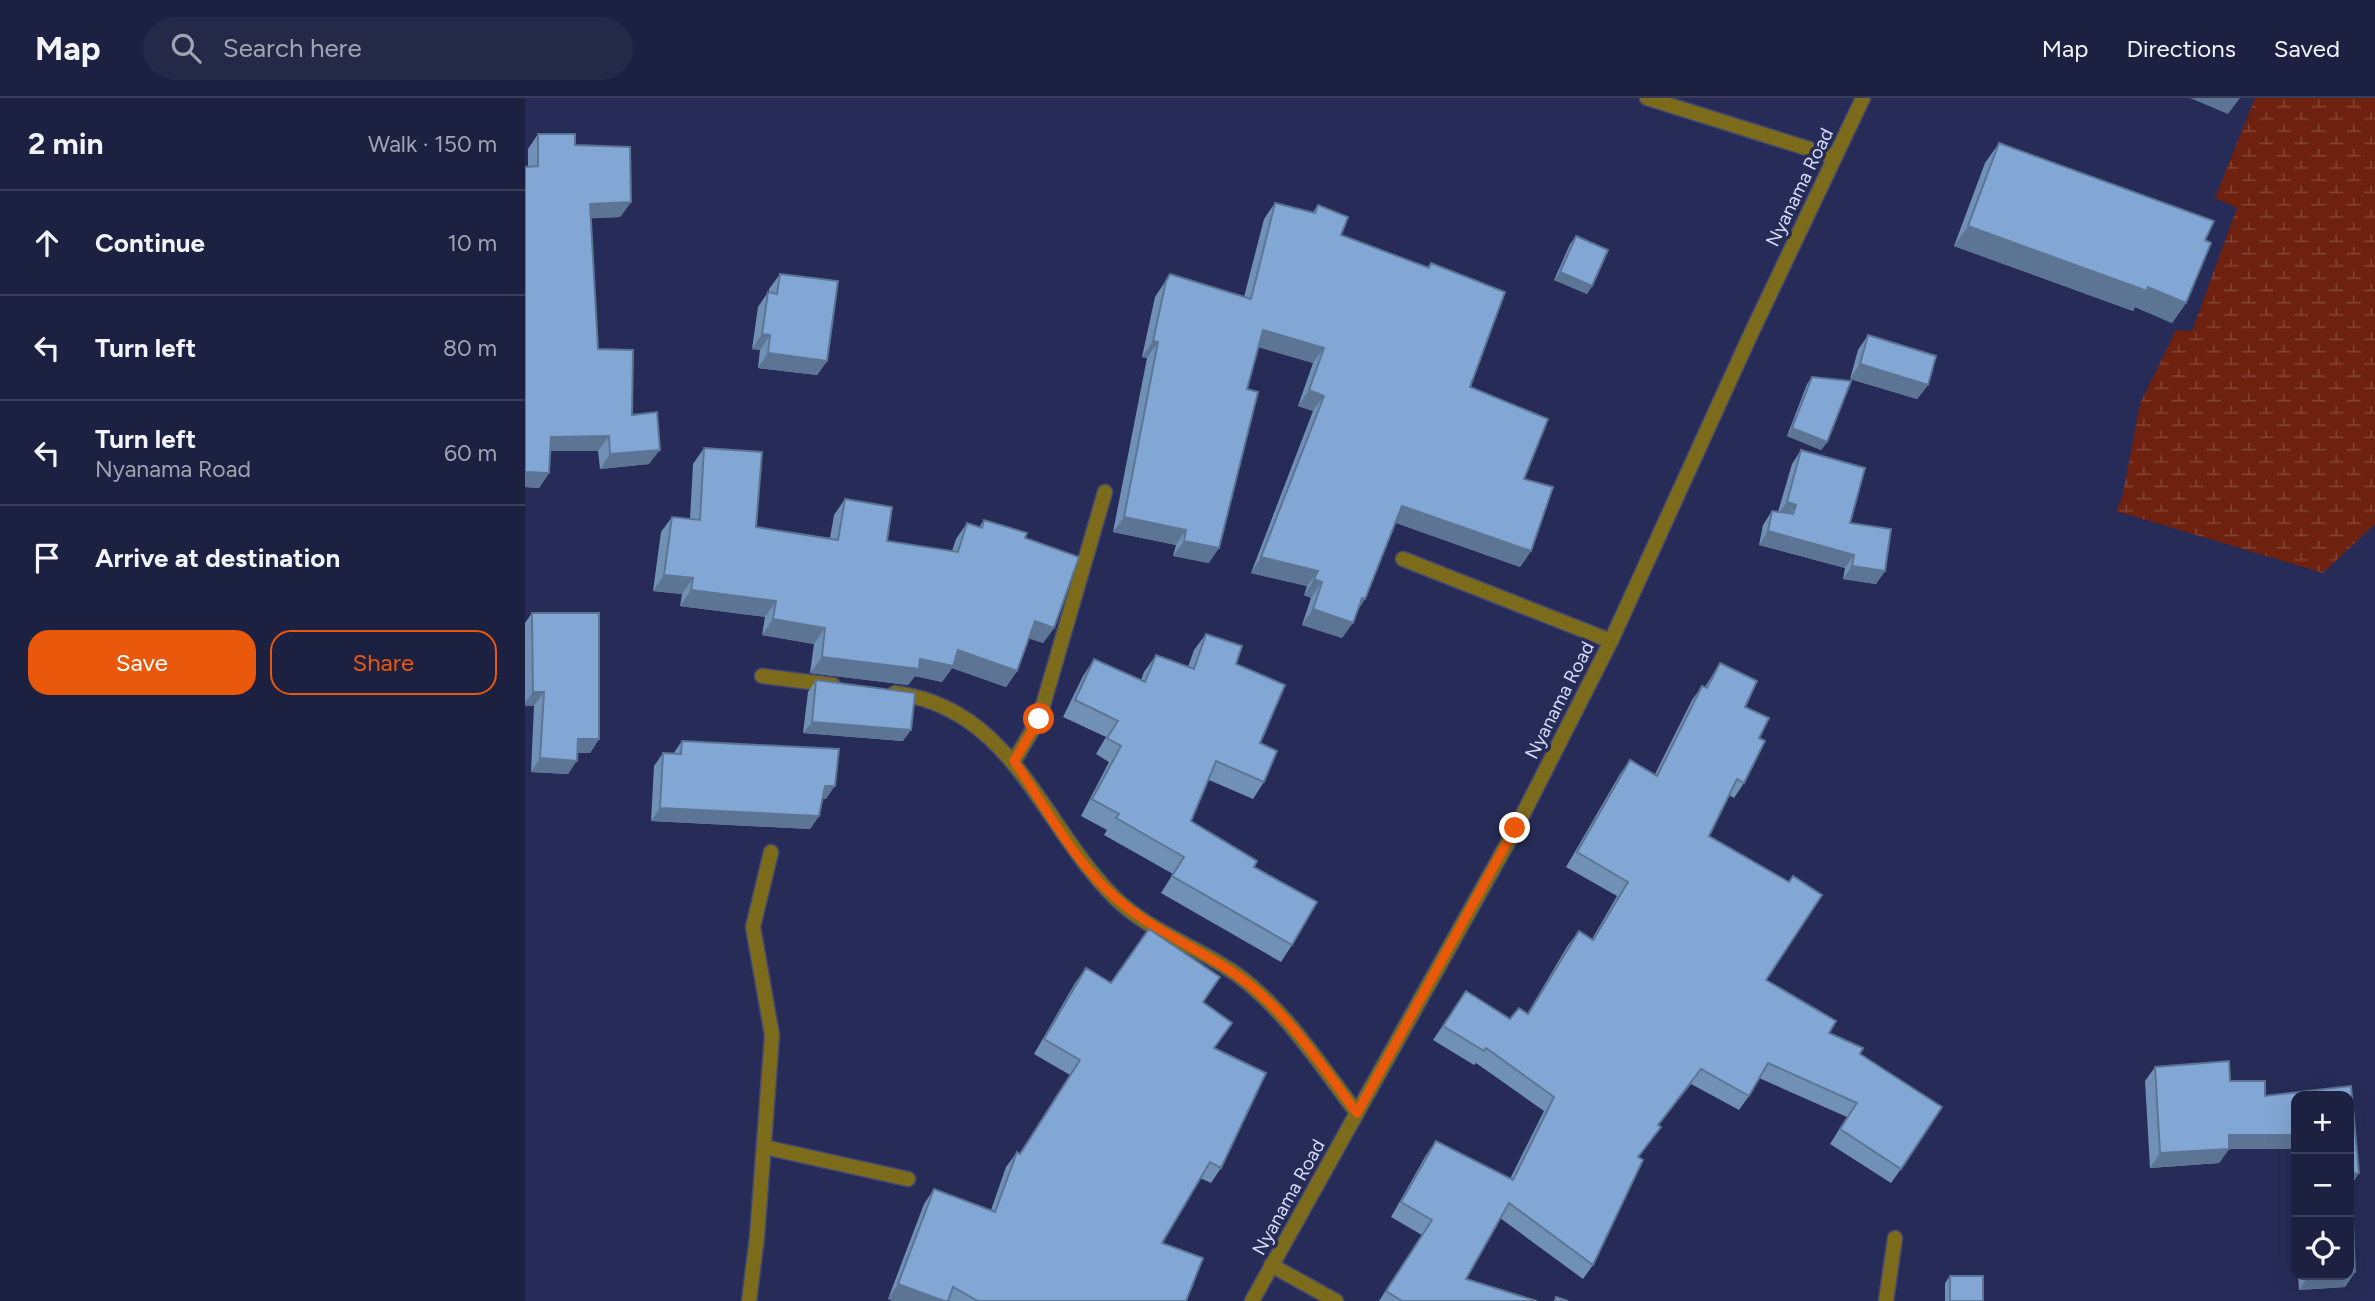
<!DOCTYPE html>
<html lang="en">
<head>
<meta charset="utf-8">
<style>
  body { margin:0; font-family:Figtree,sans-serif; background:#252948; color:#f1f3f6 }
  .controls { position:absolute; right:21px; bottom:21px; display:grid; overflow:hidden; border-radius:14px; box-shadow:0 7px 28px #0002 }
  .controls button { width:63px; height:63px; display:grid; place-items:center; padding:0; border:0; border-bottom:2px solid #3a3e5a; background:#1c2141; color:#f1f3f6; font:35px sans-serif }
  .stop { position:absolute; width:21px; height:21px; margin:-16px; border:5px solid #ea580c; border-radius:50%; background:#fff }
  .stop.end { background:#ea580c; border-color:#fff; box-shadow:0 2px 7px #0008 }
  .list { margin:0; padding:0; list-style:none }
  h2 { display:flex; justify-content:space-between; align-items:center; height:91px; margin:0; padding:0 28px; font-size:30px }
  h2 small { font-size:23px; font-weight:400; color:#a0a3b1 }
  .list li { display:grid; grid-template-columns:46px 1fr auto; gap:21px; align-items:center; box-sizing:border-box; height:105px; padding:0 28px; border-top:2px solid #3a3e5a }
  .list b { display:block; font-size:26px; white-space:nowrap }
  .list p { margin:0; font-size:23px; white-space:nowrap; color:#a0a3b1 }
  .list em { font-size:23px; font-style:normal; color:#a0a3b1 }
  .actions { display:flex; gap:14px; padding:21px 28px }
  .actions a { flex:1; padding:16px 0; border:2px solid #ea580c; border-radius:21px; text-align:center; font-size:24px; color:#ea580c }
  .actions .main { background:#ea580c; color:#fff }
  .icon { flex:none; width:38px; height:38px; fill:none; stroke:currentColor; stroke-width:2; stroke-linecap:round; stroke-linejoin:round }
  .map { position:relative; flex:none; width:1850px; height:1203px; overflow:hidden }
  header { display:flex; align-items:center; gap:42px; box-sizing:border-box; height:98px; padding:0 35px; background:#1c2141; border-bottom:2px solid #3a3e5a }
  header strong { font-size:33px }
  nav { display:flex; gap:38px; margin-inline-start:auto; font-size:24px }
  .search { width:490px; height:63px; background:#252948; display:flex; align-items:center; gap:18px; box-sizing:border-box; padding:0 24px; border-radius:38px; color:#a0a3b1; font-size:26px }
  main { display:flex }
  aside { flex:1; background:#1c2141 }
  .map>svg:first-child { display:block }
  .wetland { fill:url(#wetland-marsh) }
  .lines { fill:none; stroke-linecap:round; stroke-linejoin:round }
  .minor-casing { stroke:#424871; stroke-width:17 }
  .tertiary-casing { stroke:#424871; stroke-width:17 }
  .minor { stroke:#7d6b1c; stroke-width:14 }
  .tertiary { stroke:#7d6b1c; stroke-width:14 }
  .wall { fill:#7190b6 }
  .shaded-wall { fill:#5c7594 }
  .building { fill:#83a7d4; stroke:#5c7594; stroke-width:2 }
  .route { stroke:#ea580c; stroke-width:9 }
  .labels { text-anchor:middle; stroke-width:7; stroke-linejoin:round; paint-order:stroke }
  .street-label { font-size:19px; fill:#d4dbf7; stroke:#262c57 }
</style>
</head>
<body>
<header>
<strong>Map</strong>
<div class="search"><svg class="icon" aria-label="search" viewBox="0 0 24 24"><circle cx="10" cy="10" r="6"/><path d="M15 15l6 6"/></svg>Search here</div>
<nav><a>Map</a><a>Directions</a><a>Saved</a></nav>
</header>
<main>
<aside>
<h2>2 min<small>Walk · 150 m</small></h2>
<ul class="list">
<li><svg class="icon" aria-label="ahead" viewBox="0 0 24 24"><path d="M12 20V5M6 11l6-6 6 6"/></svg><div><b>Continue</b></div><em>10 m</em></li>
<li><svg class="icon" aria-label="left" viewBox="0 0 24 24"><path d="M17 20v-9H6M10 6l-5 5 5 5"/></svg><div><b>Turn left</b></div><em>80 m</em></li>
<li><svg class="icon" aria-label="left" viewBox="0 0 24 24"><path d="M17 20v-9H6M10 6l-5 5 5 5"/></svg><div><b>Turn left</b><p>Nyanama Road</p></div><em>60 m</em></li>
<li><svg class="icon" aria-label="arrive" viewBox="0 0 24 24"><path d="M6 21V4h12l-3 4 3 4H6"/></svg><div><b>Arrive at destination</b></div></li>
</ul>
<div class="actions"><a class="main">Save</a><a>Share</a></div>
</aside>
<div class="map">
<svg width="1850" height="1203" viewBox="0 0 1850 1203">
  <defs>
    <pattern id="wetland-marsh" width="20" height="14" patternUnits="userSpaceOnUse" patternTransform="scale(1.75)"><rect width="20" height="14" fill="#6e210e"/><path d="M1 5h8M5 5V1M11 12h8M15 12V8" fill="none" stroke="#824132"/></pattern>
  </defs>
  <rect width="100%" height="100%" fill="#262c57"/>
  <path class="wetland" d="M1730,0H1850V426L1798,475L1591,413L1597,400L1615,306L1651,232L1667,233L1712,110L1690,100Z"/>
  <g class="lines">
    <g class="minor-casing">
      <path id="minor" d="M1122,0L1310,59
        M878,461L1086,543
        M237,578L308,587
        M370,595C487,610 515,724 588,798C624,834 674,849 714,878C762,914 796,968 832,1015
        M489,663L514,621L580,394
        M239,1049L383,1081
        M746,1167L811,1203
        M224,1203L232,1139L247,937L228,829L246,754
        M1361,1203L1370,1140"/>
    </g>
    <g class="tertiary-casing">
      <path id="tertiary" d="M727,1203L991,730L1086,543L1224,240L1338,0"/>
    </g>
    <use href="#minor" class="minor"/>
    <use href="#tertiary" class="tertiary"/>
  </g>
  <path class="wall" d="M13,36L50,47L106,104L95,119L66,120L73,251L107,317L124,366L75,371L73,353H25L24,375L14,390L0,389V69H3V51Z
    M1474,45L1680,142L1661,205L1647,225L1610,209L1608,213L1429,148L1460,65Z
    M750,105L788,114L793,107L816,137L902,169L906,165L945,289L999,381L1006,453L995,469L871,425L832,513L817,540L777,527L786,500L779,497L782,488L726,475L788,313L773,308L788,265L733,249L722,291L684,465L648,458L651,447L588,434L622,260L617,259L630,199L645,176L719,199L739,121Z
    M1051,138L1067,188L1062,196L1029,182L1045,146Z
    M255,176L302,263L292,277L233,270L235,252L227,251L233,209L243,194H244V191Z
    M1343,237L1403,287L1392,301L1325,281L1333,252Z
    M1287,279L1302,344L1296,352L1262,338L1282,286Z
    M179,350L231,429L305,440L309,417L320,401L362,443L427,453L431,441L442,425L454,429L459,422L500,440L529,530L518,545L504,540L492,573L481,589L427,570L417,584L390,578L383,587L285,575L289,546L237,537L240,519L155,508L157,496L128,493L136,434L147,419L165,421L168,366Z
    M1276,352L1325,425L1360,473L1351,486L1318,481L1320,470L1234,447L1238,427L1247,413L1253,414L1267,366Z
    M7,515L74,641L65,655H53L43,676L6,674L9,608H0V525Z
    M681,536L711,566L735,645L739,684L728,701L684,682L666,723L729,769L767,847L756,864L636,795L648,776L579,737L582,732L556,718L584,664L571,656L581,639L538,619L558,578L569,561L616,582L619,574L631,557L663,569L669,552Z
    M1195,565L1220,609L1234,640L1219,685L1209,700L1204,697L1184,738L1241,882L1304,935L1335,956L1376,1071L1366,1085L1305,1046L1322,1019L1234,980L1224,998L1214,1012L1166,986L1133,1027L1114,1059L1068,1167L1058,1181L975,1120L941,1181L1012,1203H854L897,1137L866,1119L901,1057L911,1043L985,1081L1019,1013L951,965L949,967L908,942L941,893L985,921L1002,916L1043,847L1054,833L1067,841L1092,798L1041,769L1095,676L1105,662L1130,676L1167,602L1177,588L1180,589Z
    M291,582L378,643L278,635L283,594Z
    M157,643L301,701H297L294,718L285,731L126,723L129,668L138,655L148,656Z
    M561,870L586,885L678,904L689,950L696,1070L686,1085L675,1080L637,1145L661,1203H368L363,1201L399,1106L409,1091L466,1112L481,1069L492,1054L495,1055L545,977L509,956L550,885Z
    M1704,963L1705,983H1740V998L1826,988L1834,1075L1826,1087L1830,1174L1820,1189L1774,1192L1773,1177H1824V998H1771V1133L1767,1051H1704L1694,1065L1625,1070L1620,983L1630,969Z
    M1425,1178L1458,1203H1420V1185Z"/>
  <path class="shaded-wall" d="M1665,0H1715L1703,16Z
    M106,104L95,119L55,121L65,106Z
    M1443,128L1623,189L1661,205L1647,225L1610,209L1608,213L1429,148Z
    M1035,174L1067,188L1062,196L1029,182Z
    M738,232L799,250L788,265L727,247Z
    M237,236L245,237L235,252L227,251Z
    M628,243L633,244L622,260L617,259Z
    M243,255L302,263L292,277L233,270Z
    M1335,266L1403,287L1392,301L1325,281Z
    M784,292L799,298L788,313L773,308Z
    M1267,330L1302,344L1296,352L1262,338Z
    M84,338L73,353H16L26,339Z
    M135,352L124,366L75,371L85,356Z
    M0,374L24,375L14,390L0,389Z
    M1262,404L1271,407L1262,420L1252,418Z
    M877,408L1006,453L995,469L866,423Z
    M599,419L661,432L651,447L588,434Z
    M1243,433L1329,457L1320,470L1234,447Z
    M659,443L694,450L684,465L648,458Z
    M736,459L793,473L782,488L726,475Z
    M1327,468L1360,473L1351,486L1318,481Z
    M139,477L168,480L157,496L128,493Z
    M789,481L797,484L786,500L779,497Z
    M166,492L251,503L240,519L155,508Z
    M837,500L840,501L830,517Z
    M788,511L828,525L817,540L777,527Z
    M248,521L300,530L289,546L237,537Z
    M510,523L529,530L518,545L499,539Z
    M433,552L492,573L481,589L427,570L417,584L390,578L383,587L285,575L297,559L395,561Z
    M8,594H19L9,608H0V605Z
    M287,624L386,632L378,643L278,635Z
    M53,641H74L65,655H44Z
    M15,660L52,663L43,676L6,674Z
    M300,688H310L301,701H291Z
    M135,710L294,718L285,731L126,723Z
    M1176,971L1166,986L1123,1041L1133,1027Z
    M1704,1037H1771V1046L1767,1051H1704L1694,1065L1625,1070L1635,1055Z
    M1834,1075L1824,1090L1826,1076Z
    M1824,1174H1830L1820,1189L1774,1192L1784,1177H1824Z
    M373,1186L419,1203H368L363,1201Z"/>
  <path class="building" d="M13,36H50V47L105,49L106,104L65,106L73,251L108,252L107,317L132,314L135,352L85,356L84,338L26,339L24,375L0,374V69L13,68Z
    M1474,45L1689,123L1680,142L1686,145L1661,205L1623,189L1622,193L1443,128Z
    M750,105L790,115L793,107L823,119L816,137L904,170L906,165L980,194L945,289L1023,321L999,381L1028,389L1006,453L877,408L840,501L837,500L828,525L788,511L797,484L789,481L793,473L736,459L799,298L784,292L799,250L738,232L722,291L733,294L694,450L659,443L661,432L599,419L633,244L628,243L641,183L645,176L726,201Z
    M1051,138L1083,152L1067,188L1035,174Z
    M255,176L313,183L302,263L243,255L245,237L237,236L243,194L252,196Z
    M1343,237L1411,258L1403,287L1335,266Z
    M1287,279L1326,283L1302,344L1267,330Z
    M179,350L237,354L231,429L313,442L320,401L367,409L362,443L433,454L442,425L457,430L459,422L502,435L500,440L554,459L529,530L510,523L492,573L433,552L428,568L395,561L394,571L297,559L300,530L248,521L251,503L166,492L168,480L139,477L147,419L175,422Z
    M1276,352L1340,370L1325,425L1366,431L1360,473L1327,468L1329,457L1243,433L1247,413L1268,416L1271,407L1262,404Z
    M7,515H74V641H53L52,663L15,660L19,594H8Z
    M681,536L717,548L711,566L760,587L735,645L752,653L739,684L691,663L666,723L732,763L729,769L792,804L767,847L647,778L659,759L591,720L594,716L567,701L596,648L582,640L593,623L550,602L569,561L620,584L631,557L669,571Z
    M1195,565L1232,583L1220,609L1244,620L1234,640L1240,643L1219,685L1212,681L1184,738L1264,784L1268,778L1297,797L1241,882L1311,923L1304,935L1338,950L1335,956L1417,1009L1376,1071L1315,1031L1332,1005L1243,965L1224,998L1176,971L1133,1027L1136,1029L1113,1059L1118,1062L1068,1167L984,1105L941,1181L1012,1203H877L861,1193L907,1122L876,1104L911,1043L988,1082L1029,999L961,950L959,953L918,928L941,893L985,921L994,910L1003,916L1054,833L1068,842L1103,784L1052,754L1105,662L1132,678L1177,588L1182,590Z
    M291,582L390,595L386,632L287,624Z
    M157,643L314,651L310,688H300L294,718L135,710L138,655L156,656Z
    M624,831L695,879L678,904L707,925L689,950L741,975L696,1070L685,1064L637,1145L678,1160L661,1203H453L428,1189L423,1203H419L373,1186L409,1091L470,1114L492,1054L495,1056L555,962L519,941L561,870L586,885Z
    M1704,963L1705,983H1740V998L1826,988L1834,1075L1826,1076L1830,1174H1824V998H1771V1037H1704V1051L1635,1055L1630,969Z
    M1425,1178H1458V1203H1425Z
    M1031,1199L1043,1203H1030Z"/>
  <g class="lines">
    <path class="route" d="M514,621L489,663C520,708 549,764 591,800C628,833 673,850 713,878C761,912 797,968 832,1015L990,730"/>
  </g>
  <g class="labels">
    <g class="street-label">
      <text transform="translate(1274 89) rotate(-64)" y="7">Nyanama Road</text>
      <text transform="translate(1034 602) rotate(-63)" y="7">Nyanama Road</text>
      <text transform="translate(763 1099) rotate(-61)" y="7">Nyanama Road</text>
    </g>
  </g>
</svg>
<div class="controls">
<button>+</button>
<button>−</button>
<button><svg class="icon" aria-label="locate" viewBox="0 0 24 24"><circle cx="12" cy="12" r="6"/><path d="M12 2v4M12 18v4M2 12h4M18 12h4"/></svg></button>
</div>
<div class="stop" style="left:514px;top:621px"></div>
<div class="stop end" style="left:990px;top:730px"></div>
</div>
</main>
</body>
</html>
